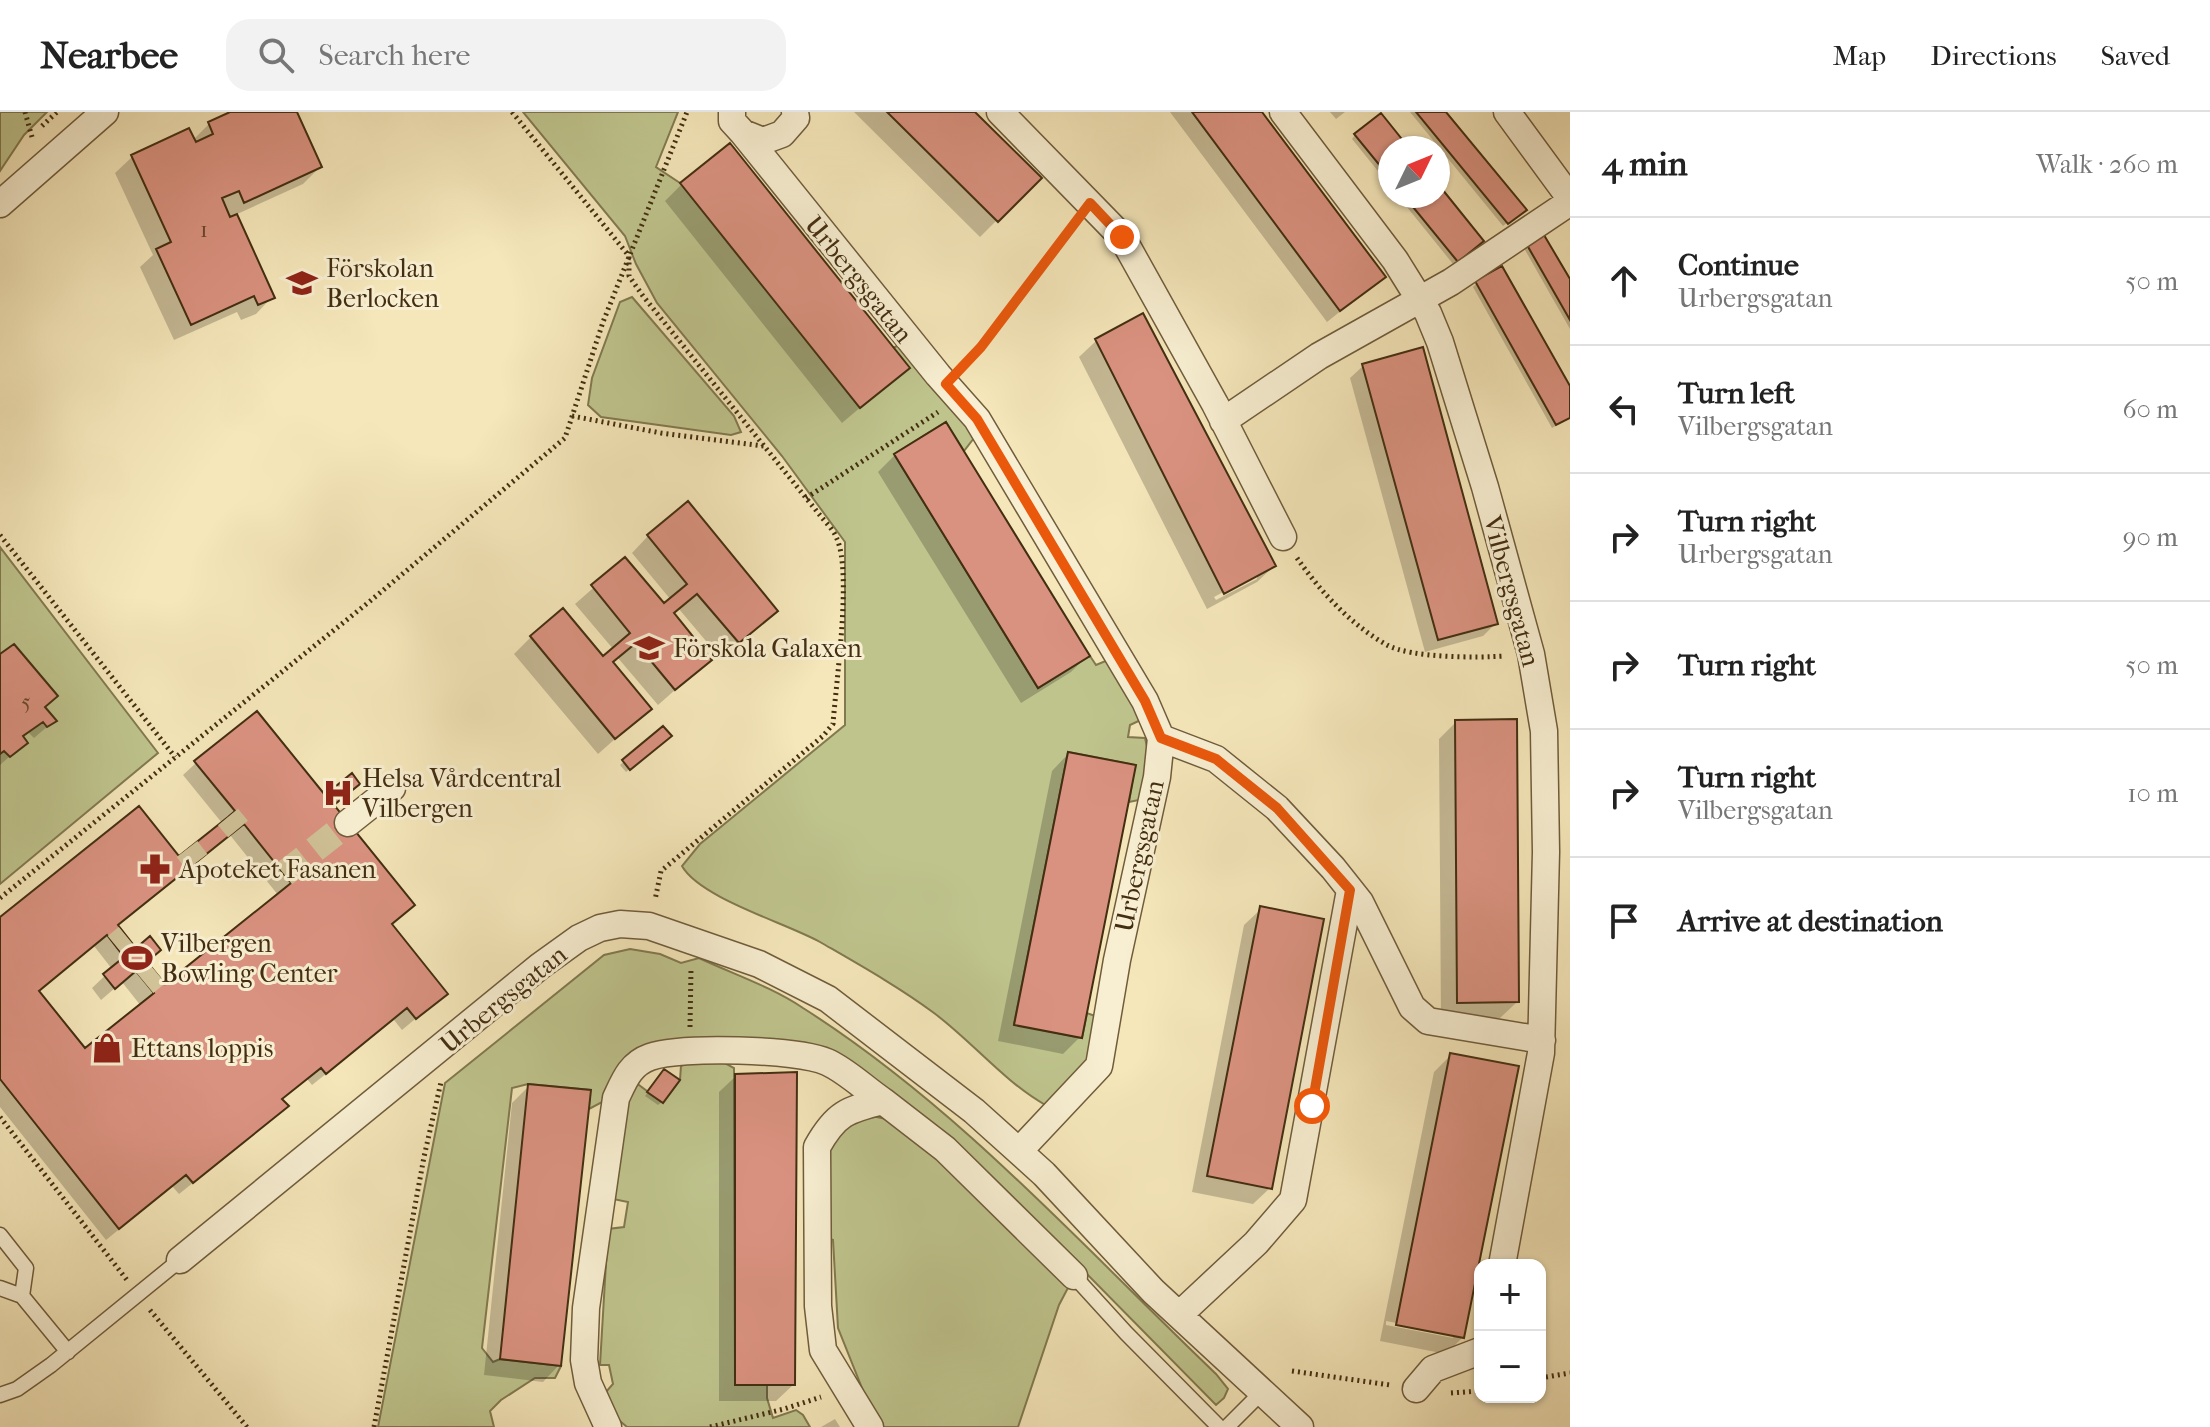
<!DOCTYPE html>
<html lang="en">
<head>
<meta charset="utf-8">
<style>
  body { margin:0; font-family:"IM FELL French Canon",serif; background:#f2f2f2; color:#222 }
  .controls { position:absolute; right:24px; bottom:24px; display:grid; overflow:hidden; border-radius:16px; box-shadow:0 2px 6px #0004 }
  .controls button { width:72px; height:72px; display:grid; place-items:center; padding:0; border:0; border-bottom:2px solid #e0e0e0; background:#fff; color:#222; font:40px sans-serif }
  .compass { position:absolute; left:1378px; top:24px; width:72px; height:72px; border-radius:50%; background:#fff; box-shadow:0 2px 6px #0004; rotate:47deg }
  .stop { position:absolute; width:24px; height:24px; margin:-18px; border:6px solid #ea580c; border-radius:50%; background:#fff }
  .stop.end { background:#ea580c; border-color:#fff; box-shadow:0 2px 8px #0008 }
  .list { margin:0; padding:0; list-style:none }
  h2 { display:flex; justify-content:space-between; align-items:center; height:104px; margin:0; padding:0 32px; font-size:34px }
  h2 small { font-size:26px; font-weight:400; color:#767676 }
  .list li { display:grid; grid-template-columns:52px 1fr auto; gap:24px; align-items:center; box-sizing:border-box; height:128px; padding:0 32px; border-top:2px solid #e0e0e0 }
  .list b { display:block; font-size:30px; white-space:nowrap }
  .list p { margin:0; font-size:26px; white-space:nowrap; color:#767676 }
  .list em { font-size:26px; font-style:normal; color:#767676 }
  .icon { flex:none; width:44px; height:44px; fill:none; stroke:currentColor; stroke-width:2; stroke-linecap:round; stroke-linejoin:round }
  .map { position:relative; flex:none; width:1570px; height:1315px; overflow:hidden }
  header { display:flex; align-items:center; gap:48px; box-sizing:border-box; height:112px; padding:0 40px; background:#fff; border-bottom:2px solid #e0e0e0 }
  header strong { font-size:38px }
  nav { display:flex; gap:44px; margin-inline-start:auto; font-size:28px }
  .search { width:560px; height:72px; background:#f2f2f2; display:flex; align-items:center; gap:20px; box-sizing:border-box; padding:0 28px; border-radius:24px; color:#767676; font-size:30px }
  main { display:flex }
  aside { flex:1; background:#fff }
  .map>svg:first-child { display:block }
  .green { fill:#bfc48d; stroke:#81794f; stroke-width:2 }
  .shadow { fill:#0003; fill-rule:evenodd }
  .building { fill:#da9280; stroke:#432e11; stroke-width:2; fill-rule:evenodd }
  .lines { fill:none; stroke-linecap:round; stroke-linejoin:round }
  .street-tunnel { stroke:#d1c298; stroke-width:26; stroke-dasharray:26 13; stroke-linecap:butt }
  .lane-casing { stroke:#705c3b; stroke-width:17 }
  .street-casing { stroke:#705c3b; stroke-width:29 }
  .path { stroke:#432e11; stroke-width:5; stroke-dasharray:2 4; stroke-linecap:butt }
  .lane { stroke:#f8efd2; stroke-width:14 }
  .street { stroke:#f8efd2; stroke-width:26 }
  .route { stroke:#ea580c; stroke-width:10 }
  .labels { text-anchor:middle; stroke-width:6; stroke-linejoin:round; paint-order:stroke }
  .number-label { font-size:22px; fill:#69472d }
  .poi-label { font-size:26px; fill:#432e11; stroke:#f8efd2; text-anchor:start }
  .street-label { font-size:26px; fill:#432e11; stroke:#f8efd2 }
</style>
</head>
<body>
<header>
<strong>Nearbee</strong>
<div class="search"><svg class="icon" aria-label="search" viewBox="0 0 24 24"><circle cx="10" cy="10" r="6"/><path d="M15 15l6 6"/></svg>Search here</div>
<nav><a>Map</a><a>Directions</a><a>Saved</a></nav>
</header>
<main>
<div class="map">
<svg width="1570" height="1315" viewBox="0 0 1570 1315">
  <rect width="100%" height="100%" fill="#f5e7ba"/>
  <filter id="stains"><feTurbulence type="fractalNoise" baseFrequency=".0025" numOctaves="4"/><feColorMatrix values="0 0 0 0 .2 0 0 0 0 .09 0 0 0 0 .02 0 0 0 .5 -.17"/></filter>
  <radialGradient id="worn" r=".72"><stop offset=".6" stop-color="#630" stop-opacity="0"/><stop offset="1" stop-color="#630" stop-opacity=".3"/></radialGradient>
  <path class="green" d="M0,0H47L24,23L0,59Z
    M523,0H678L656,55L680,71L893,236L901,232L953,293L974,326L964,339L946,310L894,342L1038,576L1090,544L1096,553L1108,548L1145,606L1130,613L1128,625L1145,626L1148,639L1144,687L1129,690L1135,653L1068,640L1014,912L1082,926L1087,901L1095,904L1085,963L1047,994C1003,969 974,931 934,901C899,875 858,852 820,830C786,811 700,786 682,754L700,732L845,613V430L782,344L657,191L636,152L625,124Z
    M632,185L734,304L741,320L731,323L601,305L588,293L592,266L620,190Z
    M0,435L158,641L0,772Z
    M630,837L660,842L681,851L699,846C733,862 772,875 803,896C959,995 1083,1135 1216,1262L1228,1277L1224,1286L1216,1293L1080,1155L837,947L673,932L608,987L589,997L590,978L528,972L512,976L482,1236L493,1250L500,1247L561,1254L555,1266H535L501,1288L490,1299L494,1315H378L445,971L604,843Z
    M691,949L723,950L734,956L735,1272L767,1273V1286L773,1306L796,1298L803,1303L810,1315H627L614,1304L605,1281L613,1272L609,1253H600L608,1117L624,1115L628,1090L613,1087L625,991L635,970L663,991L680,968L681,954Z
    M872,1004L891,1008L929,1036L1070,1172L1059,1193L1018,1315H880L874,1306L838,1216L833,1128L825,1125C825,1092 816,1023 853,1006C858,1004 867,1004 872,1004Z"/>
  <path class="shadow" d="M235,0H295L320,55L303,72L235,103L272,185L256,202L241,208L237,200L174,228L140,155L153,143L115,61L132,45L193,28L209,12Z
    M854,0H972L1039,66L980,125Z
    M1170,0H1260L1383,165L1327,210Z
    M1330,0H1345L1336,7Z
    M1410,0H1444L1520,101L1503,114Z
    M1355,23L1407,36H1390V74L1352,27Z
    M682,72L907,256L842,311L665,89Z
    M1438,75L1478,132L1453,152L1398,84H1438Z
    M1544,126L1570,171V217L1525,138Z
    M1477,171L1570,279V306L1552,316L1473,175Z
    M1096,229L1274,454L1257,470L1207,497L1079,245ZM1257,462V467L1216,488L1214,485Z
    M1363,254L1496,511L1483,524L1425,540L1350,266Z
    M895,343L1088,543L1071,560L1021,591L878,360Z
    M648,424L776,498L721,547L679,497L672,502L709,548L658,593L618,546L612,551L649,597L598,642L514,542L531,525L603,547L614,538L575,492L625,448L663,494L671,488L632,441Z
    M0,544L54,609L34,626L29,621L22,626L25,631L0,653Z
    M1456,610L1517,890L1500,906L1441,907L1439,627Z
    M663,617L666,628L626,660L620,653Z
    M1068,642L1080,925L1063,942L998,929L1052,659Z
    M196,651L333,694L412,793L390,813L445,882L402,918L394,908L312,973L307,967L281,988L286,994L274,1006L179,1082L172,1074L106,1128L0,995V808L178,746L222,711L183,663ZM230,723L278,783L165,875L116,814ZM94,834L112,857L92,876L101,888L122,870L141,894L85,939L37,880Z
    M1261,797L1270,1076L1253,1092L1192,1080L1244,813Z
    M1451,943L1463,1225L1446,1242L1380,1229L1434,960ZM1386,1209L1453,1222V1226L1386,1213Z
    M660,963L662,990L658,993L645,984Z
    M736,964L793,1273L776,1289H719V980Z
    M529,974L559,1253L543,1270L484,1263L512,991Z
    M835,1307L840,1315H821Z"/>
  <path class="building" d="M230,0H297L322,55L244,91L239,79L222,86L230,105L237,102L275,186L258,193L254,184L191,213L156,137L171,130L131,43L189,16L196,30L213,22L208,10Z
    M887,0H975L1042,66L998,110Z
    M1192,0H1262L1386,165L1340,199Z
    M1416,0H1446L1527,98L1508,112Z
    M1381,1L1409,36H1390V66L1354,22Z
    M730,31L910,256L860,296L680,71Z
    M1438,72L1484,129L1458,150L1404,84H1438Z
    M1544,123L1570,167V208L1527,133Z
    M1502,154L1570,274V306L1556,313L1475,169Z
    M1143,201L1276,454L1224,482L1095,227Z
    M1423,235L1498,512L1438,528L1362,252Z
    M946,310L1090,544L1038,576L894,342Z
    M688,389L778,499L739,531L697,482L674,501L712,548L675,578L636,531L613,550L652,597L615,627L530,524L563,496L603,544L630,521L591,473L625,445L664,491L687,472L647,423Z
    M14,532L58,584L45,595L57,609L47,615L43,610L23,624L28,631L10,645L4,639L0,642V542Z
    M257,599L325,683L352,661L360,672L334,693L415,793L392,812L448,882L416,907L407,896L326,962L321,956L282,987L289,994L193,1071L186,1063L119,1117L0,967V805L139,694L179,744L228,705L235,699L194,649ZM244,712L291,771L165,872L147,850L161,838L150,824L136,836L118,813ZM107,823L124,845L103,862L115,877L136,859L154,881L85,936L39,879Z
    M1517,607L1519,890L1457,891L1455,608Z
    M663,614L672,624L630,658L622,648Z
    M1068,640L1136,653L1082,926L1014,913Z
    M1260,794L1324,807L1272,1077L1207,1064Z
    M1450,941L1519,954L1464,1226L1396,1213Z
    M664,957L680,968L663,991L647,980Z
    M797,960L795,1273H735V962Z
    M528,972L591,978L561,1254L500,1247Z"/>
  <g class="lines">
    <path class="street-tunnel" d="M228,705L238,717
      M187,737L197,750
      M284,762L348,711
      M116,834L127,825
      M145,871L157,861"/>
    <g class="lane-casing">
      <path id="lane" d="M0,1123L26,1156L22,1184
        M1074,1164L1126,1221L1219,1315
        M0,1176L22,1184L68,1240
        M0,1283L17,1277L51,1253L180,1148
        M1227,1315L1262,1280"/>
    </g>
    <g class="street-casing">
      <path id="street" d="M732,0V9L743,21L763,29L782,22L796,6L795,0
        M1000,0L1122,125L1215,292L1283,425
        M1283,0L1395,148L1428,201L1440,230L1485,375L1531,542L1544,619L1546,740L1541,941L1502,1153
        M1507,0L1570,86
        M743,21L938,263L977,307L1145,589L1161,626L1157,665L1117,848L1099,954L1019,1039
        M0,92L105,0
        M1223,309L1319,244L1451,170L1570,90
        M1161,626L1216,647L1277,696L1333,756L1360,790L1412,895L1428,909L1542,928
        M348,711L392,676
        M180,1148L540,854L579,826L600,816L620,812L649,814L759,852L828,887L974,999L1044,1062L1153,1179L1300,1315
        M1179,1203L1256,1131L1293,1088L1350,778
        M1416,1277L1433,1257L1480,1239
        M608,1315L588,1271L584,1248L586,1196L616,986C624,969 630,952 650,945C681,934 797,937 827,950C847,959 865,977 883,989
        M870,1315L823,1238L818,1194L817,1035C836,1001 847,998 883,989L945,1037L1074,1164"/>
    </g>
    <path class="path" d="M25,0L32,25
      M512,0L629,144V164L643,184L819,402C825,410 834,418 837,427C852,461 836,570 833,612L823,624L661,759L655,788
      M42,14L57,0
      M963,254L981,235L1075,111
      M572,304L661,321L764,334
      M806,386L938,300
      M0,423L175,645
      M1297,446C1320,479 1351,513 1387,533C1411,546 1477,546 1505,544
      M0,786L369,490L565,326L603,210L687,0
      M690,915L691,857
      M0,1005L127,1168
      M150,1198L247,1315
      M1292,1259L1390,1273
      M1540,1266L1570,1261
      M1451,1281L1480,1279
      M374,1315L424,1045L441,970
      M710,1315L784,1297L821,1285"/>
    <use href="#lane" class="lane"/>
    <use href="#street" class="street"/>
  </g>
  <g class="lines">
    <path class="route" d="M1122,125L1090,91L981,235L946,272L977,307L1145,589L1161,626L1216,647L1277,696L1350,778L1312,994"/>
  </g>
  <defs>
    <g id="school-bare" transform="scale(2.4)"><path d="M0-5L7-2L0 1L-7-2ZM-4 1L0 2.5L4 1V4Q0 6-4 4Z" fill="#8f2418" stroke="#f8efd2" stroke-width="2.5" paint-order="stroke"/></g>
    <g id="hospital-bare" transform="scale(2.4)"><path d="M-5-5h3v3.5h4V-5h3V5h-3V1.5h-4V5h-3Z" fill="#8f2418" stroke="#f8efd2" stroke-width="2.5" paint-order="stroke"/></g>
    <g id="pharmacy-bare" transform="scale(2.4)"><path d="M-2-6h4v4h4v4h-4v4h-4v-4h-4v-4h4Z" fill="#8f2418" stroke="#f8efd2" stroke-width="2.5" paint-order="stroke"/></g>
    <g id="stadium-bare" transform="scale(2.4)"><path d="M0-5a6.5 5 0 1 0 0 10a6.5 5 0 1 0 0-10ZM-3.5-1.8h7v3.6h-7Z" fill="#8f2418" stroke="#f8efd2" stroke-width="2.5" paint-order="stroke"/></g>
    <g id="shop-bare" transform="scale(2.4)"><path d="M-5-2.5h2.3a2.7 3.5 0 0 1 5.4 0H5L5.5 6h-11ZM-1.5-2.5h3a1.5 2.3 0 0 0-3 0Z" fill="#8f2418" stroke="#f8efd2" stroke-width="2.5" paint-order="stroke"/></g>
  </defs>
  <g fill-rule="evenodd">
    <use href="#school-bare" x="302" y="171"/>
    <use href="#school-bare" x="649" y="536"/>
    <use href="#hospital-bare" x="338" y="681"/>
    <use href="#pharmacy-bare" x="155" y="757"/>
    <use href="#stadium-bare" x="137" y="846"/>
    <use href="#shop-bare" x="107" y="936"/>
  </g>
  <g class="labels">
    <g class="number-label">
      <text x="204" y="125">1</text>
      <text x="26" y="597">5</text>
    </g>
    <g class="poi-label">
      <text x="326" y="165">Förskolan<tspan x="326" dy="30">Berlocken</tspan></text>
      <text x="673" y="545">Förskola Galaxen</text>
      <text x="362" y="675">Helsa Vårdcentral<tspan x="362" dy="30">Vilbergen</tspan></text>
      <text x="179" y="766">Apoteket Fasanen</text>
      <text x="161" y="840">Vilbergen<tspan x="161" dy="30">Bowling Center</tspan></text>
      <text x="131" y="945">Ettans loppis</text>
    </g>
    <g class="street-label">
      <text transform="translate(859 167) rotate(51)" y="9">Urbergsgatan</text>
      <text transform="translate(1512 479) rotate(75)" y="9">Vilbergsgatan</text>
      <text transform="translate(1139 744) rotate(-78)" y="9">Urbergsgatan</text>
      <text transform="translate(503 887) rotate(-39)" y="9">Urbergsgatan</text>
    </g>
  </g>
  <rect width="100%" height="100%" filter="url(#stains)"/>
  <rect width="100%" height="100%" fill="url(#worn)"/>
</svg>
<div class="controls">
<button>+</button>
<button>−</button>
</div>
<svg class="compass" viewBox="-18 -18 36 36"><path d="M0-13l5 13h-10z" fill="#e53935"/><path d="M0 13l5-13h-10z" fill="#767676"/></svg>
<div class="stop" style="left:1312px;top:994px"></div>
<div class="stop end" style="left:1122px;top:125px"></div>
</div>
<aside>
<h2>4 min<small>Walk · 260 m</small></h2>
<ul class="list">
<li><svg class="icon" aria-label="ahead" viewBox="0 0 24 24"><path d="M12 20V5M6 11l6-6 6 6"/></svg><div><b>Continue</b><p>Urbergsgatan</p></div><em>50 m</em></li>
<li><svg class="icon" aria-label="left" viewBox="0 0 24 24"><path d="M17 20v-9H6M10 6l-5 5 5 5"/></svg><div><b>Turn left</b><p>Vilbergsgatan</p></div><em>60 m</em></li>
<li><svg class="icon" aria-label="right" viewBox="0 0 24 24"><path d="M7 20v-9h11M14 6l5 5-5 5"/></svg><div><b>Turn right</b><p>Urbergsgatan</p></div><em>90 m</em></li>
<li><svg class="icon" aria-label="right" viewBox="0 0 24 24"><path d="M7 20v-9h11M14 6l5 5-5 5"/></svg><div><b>Turn right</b></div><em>50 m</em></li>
<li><svg class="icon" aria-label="right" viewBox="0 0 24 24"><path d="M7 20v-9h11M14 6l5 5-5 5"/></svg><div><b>Turn right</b><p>Vilbergsgatan</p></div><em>10 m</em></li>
<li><svg class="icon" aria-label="arrive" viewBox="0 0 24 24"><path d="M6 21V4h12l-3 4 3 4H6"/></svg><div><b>Arrive at destination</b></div></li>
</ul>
</aside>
</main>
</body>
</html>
